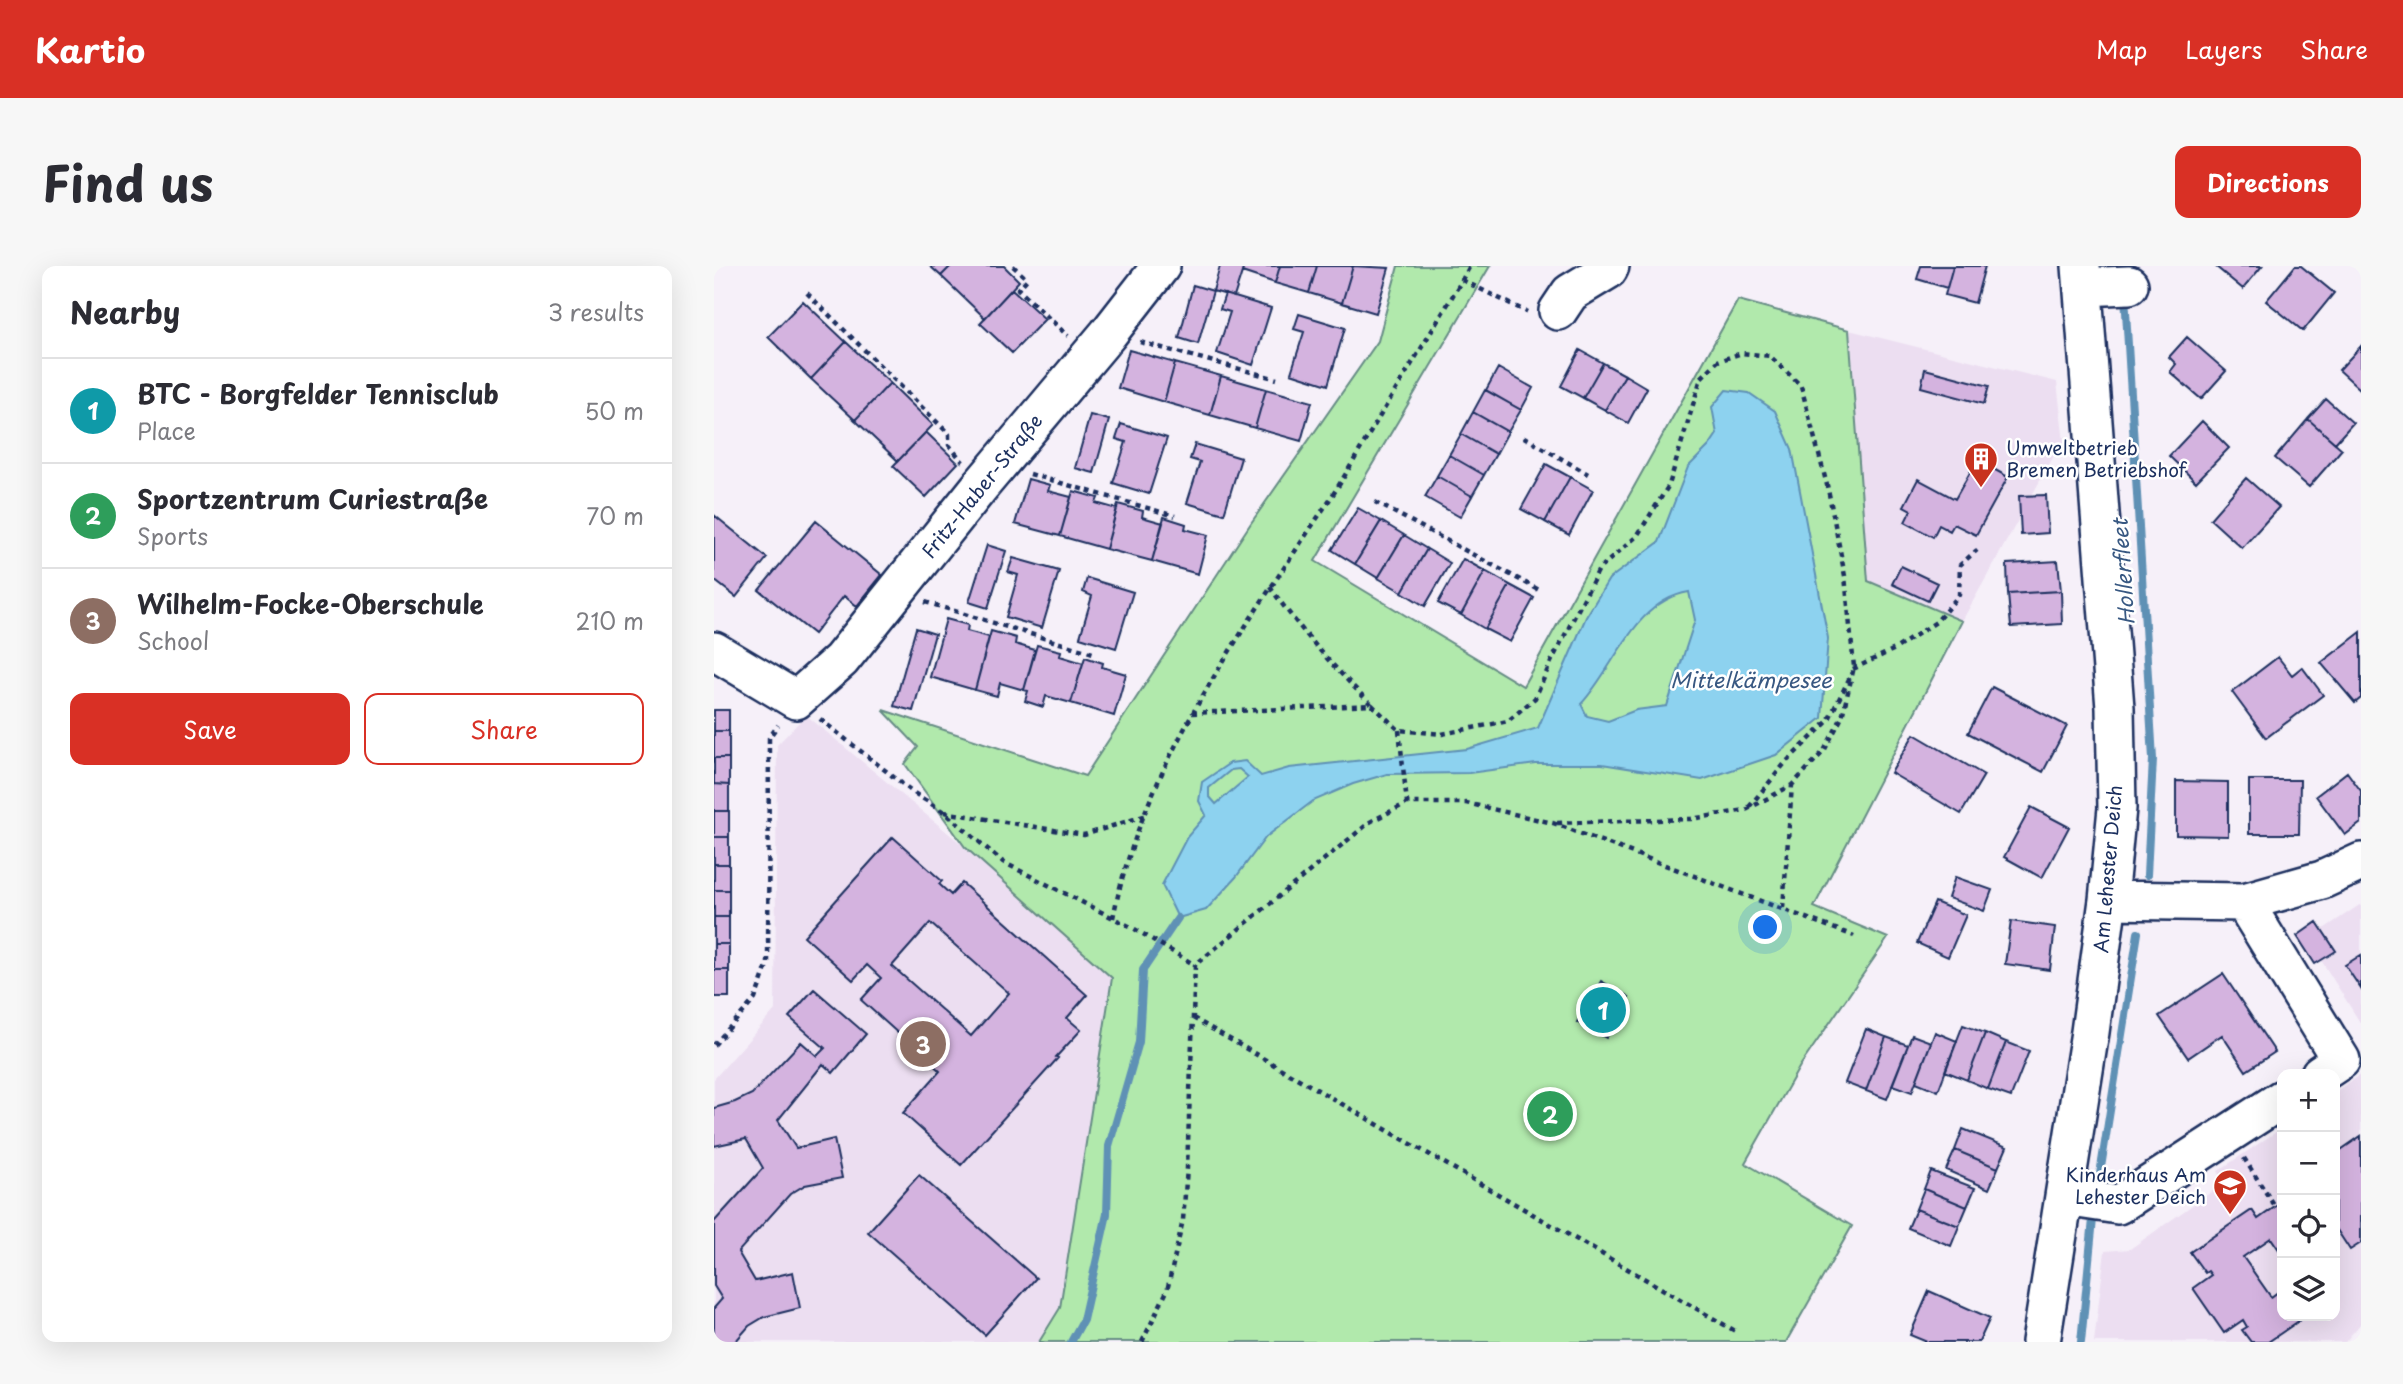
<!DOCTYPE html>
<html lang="en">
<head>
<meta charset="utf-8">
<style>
  body { margin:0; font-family:"Playpen Sans",sans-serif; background:#f7f7f7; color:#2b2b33 }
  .controls { position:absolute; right:21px; bottom:21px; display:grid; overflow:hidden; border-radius:14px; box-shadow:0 7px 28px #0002 }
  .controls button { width:63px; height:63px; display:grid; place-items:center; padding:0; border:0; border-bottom:2px solid #e1e1e2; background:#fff; color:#2b2b33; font:35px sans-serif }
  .you { position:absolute; left:1052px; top:662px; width:24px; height:24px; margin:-18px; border:5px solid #fff; border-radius:50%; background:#1a73e8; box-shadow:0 0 0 10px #1a73e833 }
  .badge { display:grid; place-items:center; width:46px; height:46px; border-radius:50%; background:#d93025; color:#fff; font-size:23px; font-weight:700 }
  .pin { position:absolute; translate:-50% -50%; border:4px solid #fff; box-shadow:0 2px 7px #0006 }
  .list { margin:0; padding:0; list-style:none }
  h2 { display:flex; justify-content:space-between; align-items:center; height:91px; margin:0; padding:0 28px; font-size:30px }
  h2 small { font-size:23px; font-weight:400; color:#7c7c81 }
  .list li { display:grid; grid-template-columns:46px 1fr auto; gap:21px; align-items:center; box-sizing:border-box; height:105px; padding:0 28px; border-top:2px solid #e1e1e2 }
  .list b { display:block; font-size:26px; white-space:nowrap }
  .list p { margin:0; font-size:23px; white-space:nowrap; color:#7c7c81 }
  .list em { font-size:23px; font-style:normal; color:#7c7c81 }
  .actions { display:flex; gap:14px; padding:21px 28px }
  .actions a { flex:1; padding:16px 0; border:2px solid #d93025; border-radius:14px; text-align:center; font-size:24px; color:#d93025 }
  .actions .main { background:#d93025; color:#fff }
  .icon { flex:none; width:38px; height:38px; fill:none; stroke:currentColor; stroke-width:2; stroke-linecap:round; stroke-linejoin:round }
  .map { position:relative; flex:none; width:1647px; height:1076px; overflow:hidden; border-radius:14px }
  header { display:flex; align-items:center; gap:42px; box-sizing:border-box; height:98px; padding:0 35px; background:#d93025; color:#fff }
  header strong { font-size:33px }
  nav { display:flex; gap:38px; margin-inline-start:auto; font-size:24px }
  .intro { display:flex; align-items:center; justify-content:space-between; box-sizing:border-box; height:168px; padding:0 42px }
  h1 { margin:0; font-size:49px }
  .button { padding:18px 32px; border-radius:14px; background:#d93025; color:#fff; font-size:24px; font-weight:700 }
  main { display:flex; gap:42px; padding:0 42px }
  aside { flex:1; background:#fff; border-radius:14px; box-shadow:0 7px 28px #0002 }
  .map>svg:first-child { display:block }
  .built { fill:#ecdef1 }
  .green { fill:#b1e9ac; stroke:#668c85; stroke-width:2 }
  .water { fill:#8dd2ef; stroke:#5f91b5; stroke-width:2; fill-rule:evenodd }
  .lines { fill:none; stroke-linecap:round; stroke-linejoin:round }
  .stream { stroke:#5f91b5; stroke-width:8 }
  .building { fill:#d4b3df; stroke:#1b2f5e; stroke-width:2; fill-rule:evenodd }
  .minor-casing { stroke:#1b2f5e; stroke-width:42 }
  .path { stroke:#1b2f5e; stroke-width:4.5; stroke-dasharray:5 5; stroke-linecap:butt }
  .minor { stroke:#fff; stroke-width:37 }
  .labels { text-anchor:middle; stroke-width:5; stroke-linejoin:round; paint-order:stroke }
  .poi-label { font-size:19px; fill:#1b2f5e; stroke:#fff; text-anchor:start }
  .street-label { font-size:19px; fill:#1b2f5e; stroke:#fff }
  .water-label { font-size:21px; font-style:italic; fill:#385882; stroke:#fff }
</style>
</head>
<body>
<header>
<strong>Kartio</strong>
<nav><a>Map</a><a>Layers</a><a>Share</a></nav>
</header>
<div class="intro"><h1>Find us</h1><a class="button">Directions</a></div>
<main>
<aside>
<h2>Nearby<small>3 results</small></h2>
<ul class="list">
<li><span class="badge" style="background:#0f9aa8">1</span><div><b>BTC - Borgfelder Tennisclub</b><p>Place</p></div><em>50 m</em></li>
<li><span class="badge" style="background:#2e9e5b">2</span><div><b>Sportzentrum Curiestraße</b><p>Sports</p></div><em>70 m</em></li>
<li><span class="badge" style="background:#8d6e63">3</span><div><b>Wilhelm-Focke-Oberschule</b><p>School</p></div><em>210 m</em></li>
</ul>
<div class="actions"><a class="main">Save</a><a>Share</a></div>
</aside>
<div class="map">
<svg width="1647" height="1076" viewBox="0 0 1647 1076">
  <rect width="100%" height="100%" fill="#f6f0f9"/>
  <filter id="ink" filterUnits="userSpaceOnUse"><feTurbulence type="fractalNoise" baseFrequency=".0143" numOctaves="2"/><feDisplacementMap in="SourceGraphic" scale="14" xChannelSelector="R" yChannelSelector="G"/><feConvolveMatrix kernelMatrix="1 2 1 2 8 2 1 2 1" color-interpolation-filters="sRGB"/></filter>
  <g filter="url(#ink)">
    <path class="built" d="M1135,64L1343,116L1351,185L1342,186L1248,355L1154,315Z
      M92,449L251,581L398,712L346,1042L325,1076H0V813L61,744L63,479Z
      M1647,638V758L1607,694L1621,685L1608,664Z
      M1647,808V1057L1631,1076H1380L1391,985L1416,983L1510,917L1504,905L1568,862V1050H1621V826Z"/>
    <path class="green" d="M684,0H776L601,295L809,420L1024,34L1135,64L1154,315L1248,355L1100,641L1174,672L1086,800L1031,897L1138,960L1072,1076H325L346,1042L398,712L251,581L191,498L204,481L169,444L371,510L537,257L664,75Z"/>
    <path class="water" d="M1012,124L1035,127L1061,145L1078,183L1114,372L1108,452L1062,489L988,514L888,498H822L755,507L673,508L639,518L599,535L552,571L522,611L492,644L464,652L448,619L473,571L492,549L485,535L488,516L516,497L531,495L547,510L575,502L753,483L824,462L872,351L895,313L945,276L974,201L995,180L1003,168L998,141ZM975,326L981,354L953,440L922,444L894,455L873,450L867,438C901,402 920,335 975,326ZM525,503L534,511L502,538L495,530V522L517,504Z"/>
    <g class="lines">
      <path class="stream" d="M1411,29L1439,493L1433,609
        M1383,927L1424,667
        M357,1076L369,1054L393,948L395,880L425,776L429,704L464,652
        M1367,1076L1380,943"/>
    </g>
    <path class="building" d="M216,0H237L227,10Z
      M237,0H290L305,15L271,52L227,10Z
      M506,0H530L520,31L499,25Z
      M530,0H566L561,17L528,6Z
      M566,0H603L595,27L561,17Z
      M603,0H639L628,37L595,27Z
      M639,0L675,2L662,47L628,37Z
      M1207,0H1239L1233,22L1203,13Z
      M1239,0H1271L1261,37L1231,29Z
      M1501,0H1548L1529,23Z
      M1581,0H1587L1620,27L1589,65L1552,35Z
      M479,19L499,25L484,78L465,72Z
      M298,23L331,53L298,87L266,57Z
      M511,28L557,42L539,99L503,87L516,46L506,43Z
      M89,35L132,76L97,113L54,71Z
      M585,48L631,62L614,119L577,107L590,66L580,63Z
      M1473,71L1512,105L1487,133L1456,106L1462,98L1455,91Z
      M132,76L176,117L141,154L97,113Z
      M1647,80V124L1625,104Z
      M415,84L461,97L450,136L404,122Z
      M866,84L889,97L869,132L847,120Z
      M461,97L507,110L496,149L450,136Z
      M889,97L911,109L891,144L869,132Z
      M784,102L819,122L807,144L772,124Z
      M1211,103L1275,120L1270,138L1207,121Z
      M911,109L933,122L914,157L891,144Z
      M507,110L552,123L541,162L496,149Z
      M176,117L219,159L184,195L141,154Z
      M552,123L598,136L587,175L541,162Z
      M771,124L807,144L794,166L759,146Z
      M1612,133L1639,157L1621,177L1594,153Z
      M759,146L794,166L782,188L747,168Z
      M376,149L395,154L380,207L361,202Z
      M1594,153L1628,183L1595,221L1561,192Z
      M1488,155L1515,182L1482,216L1455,190Z
      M407,158L453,172L435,228L399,217L412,176L402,173Z
      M212,166L244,197L212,231L179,200Z
      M747,168L782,188L770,209L735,189Z
      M481,178L527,192L510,248L473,237L486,196L476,193Z
      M735,189L770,209L758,230L723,210Z
      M1263,194L1294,211L1262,269L1240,258L1236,265L1225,259L1219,271L1191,256L1197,244L1190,240L1204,213L1241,233Z
      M832,198L856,211L831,256L807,243Z
      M723,210L758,230L746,251L711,231Z
      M856,211L879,224L855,269L831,256Z
      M1532,212L1565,241L1528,282L1496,253Z
      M314,213L336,219L334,225L357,231L346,270L301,258Z
      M359,225L384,232L382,237L403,243L392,283L346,270Z
      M1332,229L1334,267L1307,269L1305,230Z
      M404,238L429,245L428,251L449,257L438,295L392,283Z
      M644,242L667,255L641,298L618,284Z
      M0,249L53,292L22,331L0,314Z
      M450,251L472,258L471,263L494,269L484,308L438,295Z
      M102,255L168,309L143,340L130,330L100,368L45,324Z
      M667,255L690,269L664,312L641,298Z
      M690,269L713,283L688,326L664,312Z
      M273,279L292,285L274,342L255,336Z
      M713,283L736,297L711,340L688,326Z
      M299,292L345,305L328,362L292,351L304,309L294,306Z
      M749,293L771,305L747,349L724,337Z
      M1344,295L1347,325L1294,328L1293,298Z
      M1187,300L1223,317L1214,335L1178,318Z
      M771,305L796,319L771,363L747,349Z
      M373,312L419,326L402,382L366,371L378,330L369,326Z
      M796,319L820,332L796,376L771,363Z
      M1347,325L1348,358L1297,361L1294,328Z
      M232,353L254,359L253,365L275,371L261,424L216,411Z
      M202,362L221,368L199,445L180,440Z
      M277,365L302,372L301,378L321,384L310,424L286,417L283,430L261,424Z
      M1647,366V432L1641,437L1607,397Z
      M323,379L347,385L346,390L369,397L357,437L332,430L329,441L311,435L314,425L310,424Z
      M371,391L389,397L388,401L412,408L400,450L357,437Z
      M1564,391L1578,409L1588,401L1609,429L1552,472L1518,426Z
      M1278,421L1353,460L1329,506L1254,467Z
      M0,444H15V465H0Z
      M0,465H15V492H0Z
      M1200,468L1270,509L1247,548L1177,507Z
      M0,492H15V519L0,518Z
      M1633,506L1647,525V557L1631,569L1602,530Z
      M1535,514H1586L1585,568H1535Z
      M1462,515L1514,516V570L1462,569Z
      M0,518L15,519V545H0Z
      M1317,541L1355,561L1328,612L1290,591Z
      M0,545H15V571H0Z
      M0,571H15V598H0Z
      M179,571L228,615L225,618L237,629L248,617L373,729L353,752L367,764L342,791L344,792L247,899L189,847L226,805L147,734L167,712L153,699L139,714L90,670ZM216,657L295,727L257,770L178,700Z
      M0,598H15V624H0Z
      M1241,611L1278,624L1270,645L1234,632Z
      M0,624H15V651H0Z
      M1221,636L1252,649L1234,691L1203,677Z
      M0,651H15V678H0Z
      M1297,655L1341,661L1336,704L1291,698Z
      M1603,656L1622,685L1601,698L1583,670Z
      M0,678H15V704H0Z
      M1647,689V723L1631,699Z
      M0,704H15V731H0Z
      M1509,708L1561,786L1532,805L1508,769L1474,792L1445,750Z
      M887,715L915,731L892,772L863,756Z
      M100,723L152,768L119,807L109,798L64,854L82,882L120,873L128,912L91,919L76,928L24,986L41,1015L79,1006L86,1042L50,1051L35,1060L21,1076H0V1042L8,1033L0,1020V956L49,902L32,873L0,880V842L21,836L38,828L87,776L103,790L111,782L75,751Z
      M1249,759L1271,767L1253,814L1231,805Z
      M1152,763L1172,771L1152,825L1131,817Z
      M1221,766L1243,775L1224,825L1202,816Z
      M1271,767L1292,776L1274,823L1253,814Z
      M1198,769L1217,776L1198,826L1178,819Z
      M1172,771L1194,779L1173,833L1152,825Z
      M1292,776L1315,785L1297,831L1274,823Z
      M1249,863L1293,881L1284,902L1241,884Z
      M1647,870V977L1636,984L1621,961V888Z
      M1241,884L1284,902L1275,923L1232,904Z
      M1217,905L1261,922L1253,941L1210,923Z
      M205,909L322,1012L271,1069L154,966Z
      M1210,923L1253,941L1245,960L1202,943Z
      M1568,936V988L1557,972L1529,991L1557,1031L1568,1023V1050H1592L1554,1076H1537L1528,1064L1533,1061L1529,1054L1510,1067L1479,1022L1497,1009L1494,1005L1491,1007L1476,986L1538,944L1544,953Z
      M1202,943L1245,960L1237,980L1194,962Z
      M1215,1025L1276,1052L1265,1076H1213L1196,1069Z"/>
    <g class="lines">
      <g class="minor-casing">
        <path id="minor" d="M1369,21L1415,19
          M844,45L856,27L894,4L896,0
          M0,385L82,434L127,394L268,218L394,68L447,0
          M1394,634L1530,636L1608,614L1647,596
          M1530,636L1627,794L1606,808
          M1351,931L1404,939L1568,833
          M1327,1076L1376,766L1394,634L1403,542L1401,442L1367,0"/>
      </g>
      <path class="path" d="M299,0L313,13L304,23L354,70
        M748,14L813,46
        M93,27L235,168V179L249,196
        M426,76L563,113
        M810,171L874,208
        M316,208L461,250
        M661,236L825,324
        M556,321C586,364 620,402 658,439
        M211,336L382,388
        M1139,403L1181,383L1222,356L1245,329L1246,299L1263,284
        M478,447L658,439L685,464L728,468L794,455L821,432L838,394L885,303L923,270L955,219L987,112L1004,95L1028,87L1056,90L1087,120L1114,223L1131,310L1140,401L1128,451L1110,485L1078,519L1032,544L977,553L839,557
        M106,453L200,527L230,546L289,596L419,662L481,699
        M685,464L693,537
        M1035,541L1072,496L1114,455L1136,411
        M230,546L370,569L430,550
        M1069,642L1078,519
        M399,652C429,501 525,370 608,245C630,213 649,178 669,145C698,97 728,49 756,0
        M479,752L1023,1066
        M0,779L41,733L54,697L55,472L64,459
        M1530,892L1561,941
        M428,1076L453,1025L469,954L473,902L481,699L656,556L693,537H752L839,557L1140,670"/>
      <use href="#minor" class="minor"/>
    </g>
  </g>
  <defs>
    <g id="building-pin" transform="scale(1.75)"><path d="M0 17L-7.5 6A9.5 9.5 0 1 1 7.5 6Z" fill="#c8321e" stroke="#fff"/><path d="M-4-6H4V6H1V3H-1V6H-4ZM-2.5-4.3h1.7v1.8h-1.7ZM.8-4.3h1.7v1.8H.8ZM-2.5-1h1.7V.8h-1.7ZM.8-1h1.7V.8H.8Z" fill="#fff"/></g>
    <g id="school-pin" transform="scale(1.75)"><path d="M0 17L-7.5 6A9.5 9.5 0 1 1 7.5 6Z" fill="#c8321e" stroke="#fff"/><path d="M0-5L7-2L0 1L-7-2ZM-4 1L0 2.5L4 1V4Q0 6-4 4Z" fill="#fff"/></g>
  </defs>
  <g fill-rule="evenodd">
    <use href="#building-pin" x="1267" y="193"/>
    <use href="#school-pin" x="1516" y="920"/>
  </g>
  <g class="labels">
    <g class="poi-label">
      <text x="1292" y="189">Umweltbetrieb<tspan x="1292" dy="22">Bremen Betriebshof</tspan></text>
      <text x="1492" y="916" text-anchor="end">Kinderhaus Am<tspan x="1492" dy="22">Lehester Deich</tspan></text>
    </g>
    <g class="street-label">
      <text transform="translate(268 220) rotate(-51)" y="7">Fritz-Haber-Straße</text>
      <text transform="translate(1394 603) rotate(-85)" y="7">Am Lehester Deich</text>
    </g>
    <g class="water-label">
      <text transform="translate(1410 306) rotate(-94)" y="7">Hollerfleet</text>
      <text x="1037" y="422">Mittelkämpesee</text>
    </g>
  </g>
</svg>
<div class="controls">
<button>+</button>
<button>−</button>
<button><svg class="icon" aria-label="locate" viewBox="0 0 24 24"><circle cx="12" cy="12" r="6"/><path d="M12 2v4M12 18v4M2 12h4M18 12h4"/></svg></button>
<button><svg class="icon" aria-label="layers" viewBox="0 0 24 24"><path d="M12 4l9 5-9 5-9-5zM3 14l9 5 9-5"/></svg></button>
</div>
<div class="you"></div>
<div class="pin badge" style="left:889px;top:744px;background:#0f9aa8">1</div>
<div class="pin badge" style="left:836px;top:848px;background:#2e9e5b">2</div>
<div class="pin badge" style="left:209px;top:778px;background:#8d6e63">3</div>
</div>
</main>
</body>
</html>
